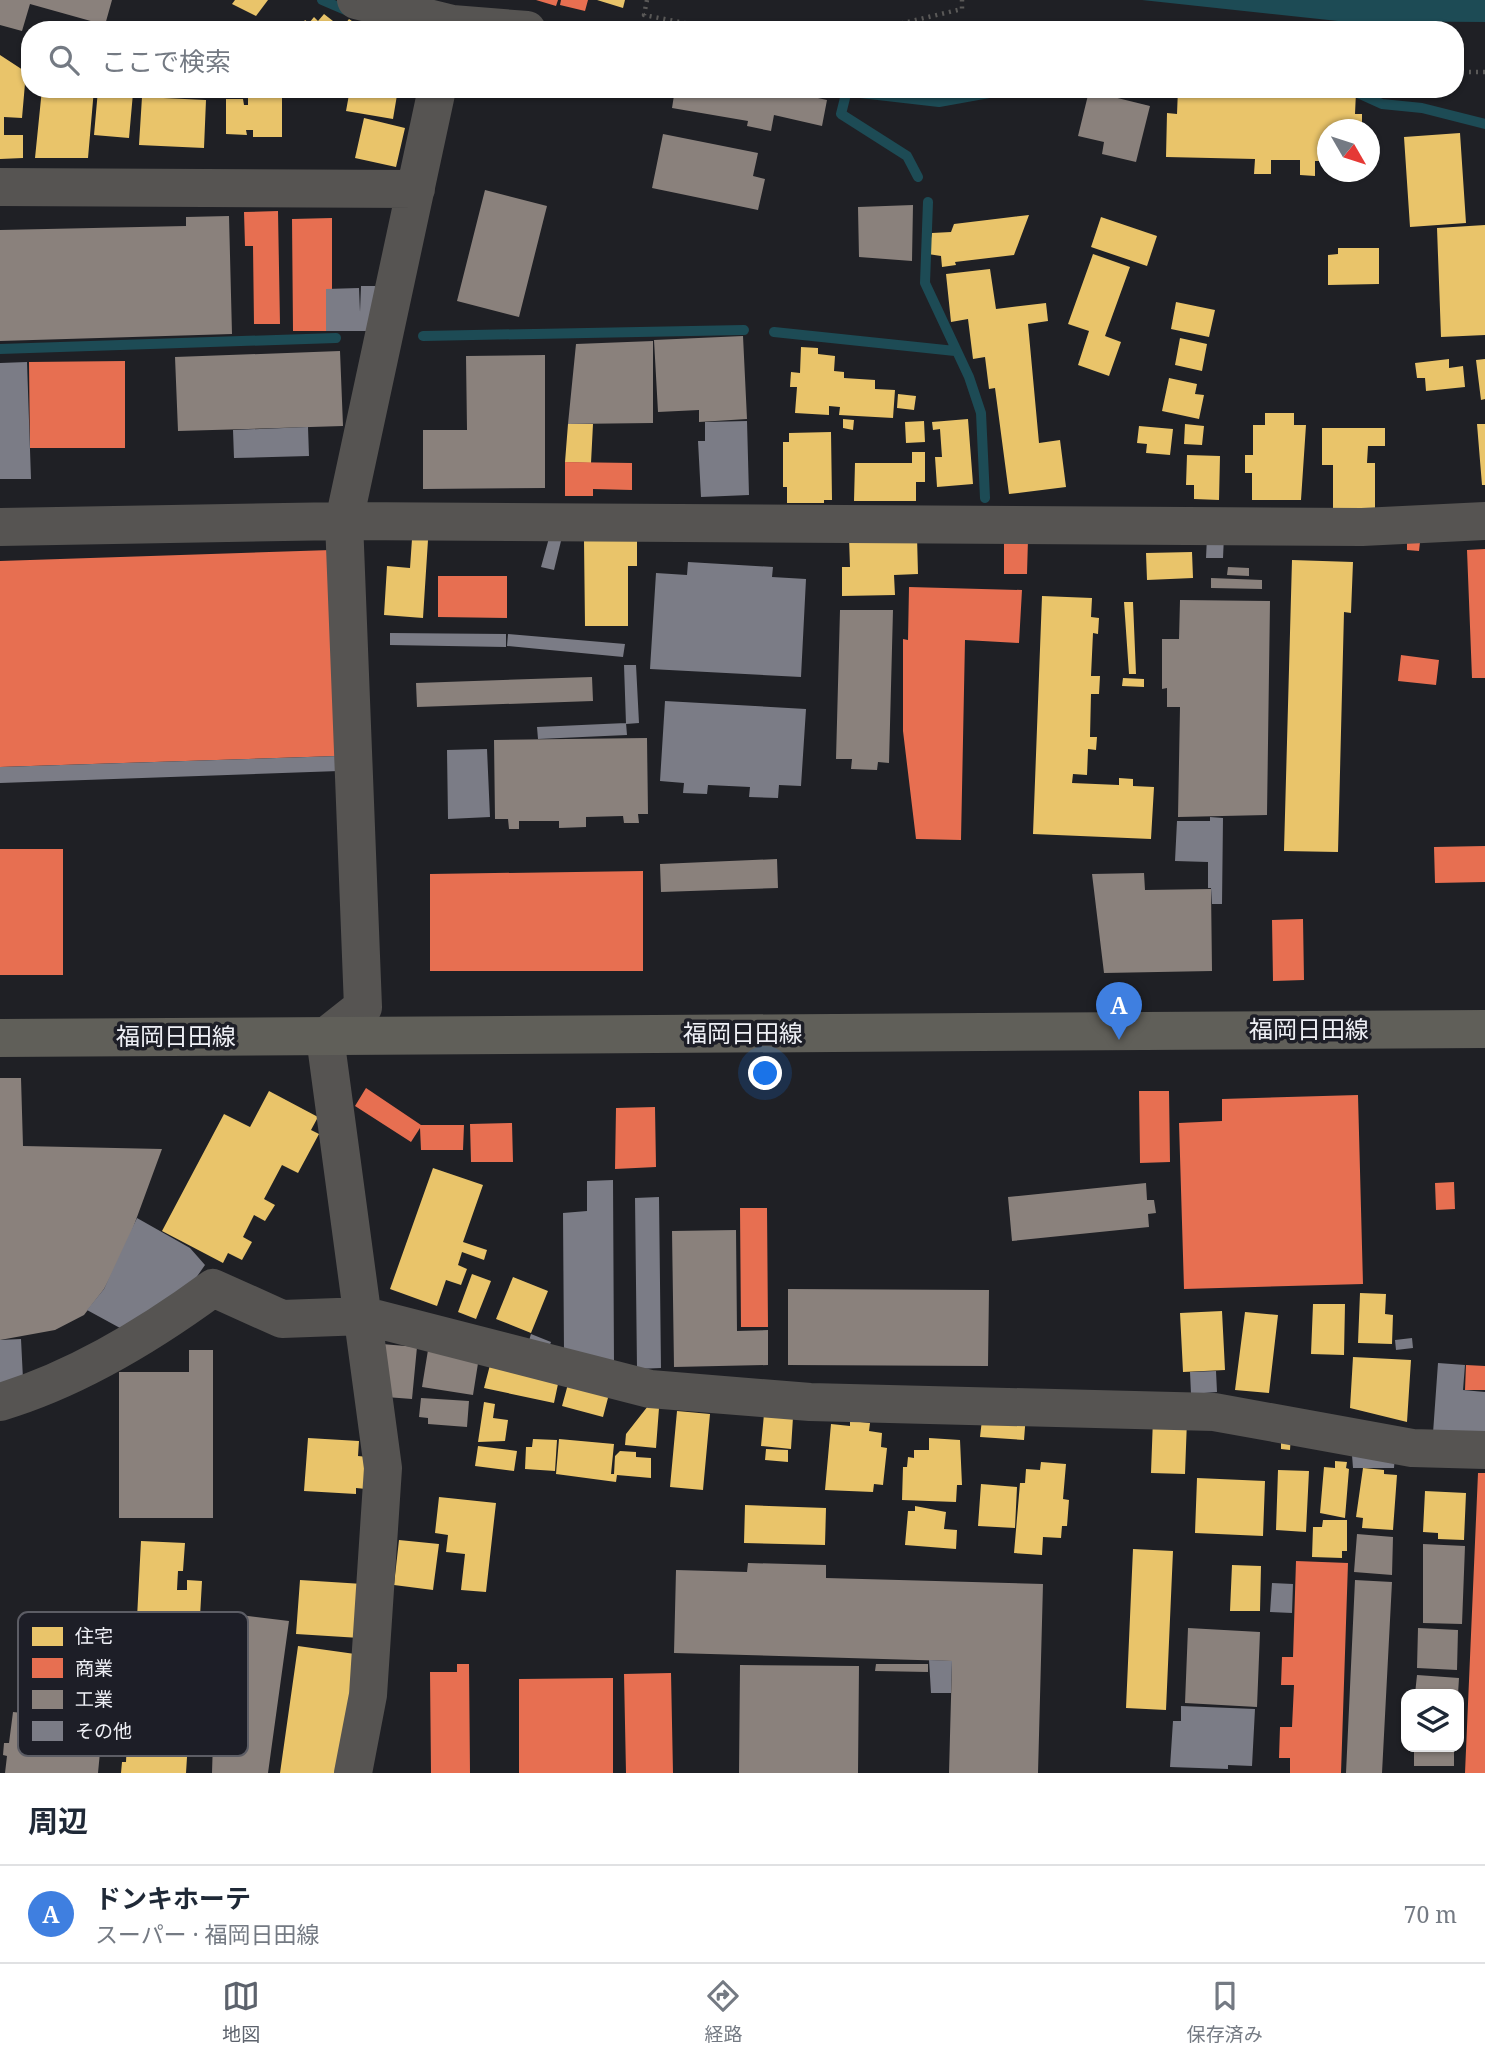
<!DOCTYPE html>
<html lang="ja">
<head>
<meta charset="utf-8">
<style>
  body { margin:0; font-family:"Noto Serif","Noto Sans JP",serif; background:#f6f6f7; color:#1f2937 }
  .controls { position:absolute; right:21px; bottom:21px; display:grid; overflow:hidden; border-radius:14px; box-shadow:0 2px 5px #0004 }
  .controls button { width:63px; height:63px; display:grid; place-items:center; padding:0; border:0; border-bottom:2px solid #e0e1e3; background:#fff; color:#1f2937; font:35px sans-serif }
  .compass { position:absolute; left:1317px; top:119px; width:63px; height:63px; border-radius:50%; background:#fff; box-shadow:0 2px 5px #0004; rotate:129deg }
  .you { position:absolute; left:766px; top:1074px; width:24px; height:24px; margin:-18px; border:5px solid #fff; border-radius:50%; background:#1a73e8; box-shadow:0 0 0 10px #1a73e833 }
  .badge { display:grid; place-items:center; width:46px; height:46px; border-radius:50%; background:#5c626c; color:#fff; font-size:23px; font-weight:700 }
  .pin { position:absolute; translate:-50% -58px; filter:drop-shadow(0 2px 4px #0008) }
  .pin::after { content:''; position:absolute; top:37px; width:24px; height:21px; background:inherit; clip-path:polygon(0 0,100% 0,50% 100%) }
  .list { margin:0; padding:0; list-style:none }
  h2 { display:flex; justify-content:space-between; align-items:center; height:91px; margin:0; padding:0 28px; font-size:30px }
  h2 small { font-size:23px; font-weight:400; color:#747a83 }
  .list li { display:grid; grid-template-columns:46px 1fr auto; gap:21px; align-items:center; box-sizing:border-box; height:98px; padding:0 28px; border-top:2px solid #e0e1e3 }
  .list b { display:block; font-size:26px; white-space:nowrap }
  .list p { margin:0; font-size:23px; white-space:nowrap; color:#747a83 }
  .list em { font-size:23px; font-style:normal; color:#747a83 }
  .icon { flex:none; width:38px; height:38px; fill:none; stroke:currentColor; stroke-width:2; stroke-linecap:round; stroke-linejoin:round }
  .map { position:relative; flex:none; width:1485px; height:1773px; overflow:hidden }
  .search { position:absolute; background:#fff; box-shadow:0 2px 5px #0004; left:21px; right:21px; top:21px; height:77px; display:flex; align-items:center; gap:18px; box-sizing:border-box; padding:0 24px; border-radius:28px; color:#747a83; font-size:26px }
  .sheet { height:189px; background:#fff }
  nav { display:flex; justify-content:space-around; align-items:center; box-sizing:border-box; height:98px; border-top:2px solid #e0e1e3; background:#fff; font-size:19px; color:#747a83 }
  nav a { display:grid; justify-items:center; gap:4px }
  nav .on { color:#5c626c }
  .map>svg:first-child { display:block }
  .water { fill:#1d4b55 }
  .homes { fill:#e9c46a }
  .shops { fill:#e76f51 }
  .industry { fill:#8a817c }
  .lines { fill:none; stroke-linecap:round; stroke-linejoin:round }
  .stream { stroke:#1d4b55; stroke-width:10 }
  .building { fill:#7b7c86 }
  .path { stroke:#5a5958; stroke-width:4.5; stroke-dasharray:2 5; stroke-linecap:butt }
  .minor { stroke:#565452; stroke-width:38 }
  .major { stroke:#605f59; stroke-width:38 }
  .labels { text-anchor:middle; stroke-width:7; stroke-linejoin:round; paint-order:stroke }
  .street-label { font-size:24px; fill:#eeeff5; stroke:#1d1e27 }
  .key { fill:#1d1e27; stroke:#5c5d65; stroke-width:2 }
  .key-label { font-size:19px; fill:#eeeff5 }
</style>
</head>
<body>
<div class="map">
<svg width="1485" height="1773" viewBox="0 0 1485 1773">
  <rect width="100%" height="100%" fill="#1f2025"/>
  <path class="water" d="M1142,0H1485V22L1338,21Z"/>
  <path class="homes" d="M235,0H268L256,16L232,4Z
    M597,0H625L623,8Z
    M324,14L342,28L349,19L359,26L356,30H298L305,20L309,23L314,17L318,21Z
    M0,55L26,72L22,118L4,117V135H23V158L0,159Z
    M42,89H94L88,158H35Z
    M248,89L282,91V137H253V130H246L247,135L226,134V99H243L244,105H248Z
    M350,89H398L393,119L346,111Z
    M1178,89L1356,92L1355,114H1362V130H1328V161H1315V176L1300,175V160H1271V174H1254L1255,159L1166,157L1167,113L1177,114Z
    M98,90L133,93L129,138L94,135Z
    M142,97L206,100L204,148L139,145Z
    M364,118L405,128L396,167L355,158Z
    M1460,133L1466,223L1410,227L1404,137Z
    M1029,215L1014,255L955,262L956,265L942,267L941,256L928,254L932,233L951,232L954,224Z
    M1101,217L1157,236L1147,266L1091,247Z
    M1485,225V335L1441,337L1437,228Z
    M1338,248H1379V284L1328,285V255L1338,254Z
    M1093,254L1130,267L1105,336L1121,342L1109,376L1078,365L1089,331L1068,324Z
    M990,269L996,309L1046,303L1048,321L1028,324L1039,443L1060,440L1066,487L1009,494L995,388L989,389L985,357L973,359L968,319L951,322L946,274Z
    M1176,302L1215,310L1209,337L1171,329Z
    M1180,338L1207,344L1202,371L1175,365Z
    M801,347L818,348V354L835,356L834,371L844,372V378L875,380V389L895,390L893,418L839,415L840,407L829,406V415L795,413L797,387H790L791,372L800,373Z
    M1449,359V368L1463,366L1465,387L1426,391L1425,378H1417L1415,363Z
    M1485,359V399L1481,400L1476,360Z
    M1169,378L1197,384L1195,394L1204,395L1199,419L1162,411Z
    M898,394L916,396L914,410L897,408Z
    M1265,413H1294V425H1306L1301,500H1252V473H1245V455H1253V425H1265Z
    M843,419L854,420L853,430L843,428Z
    M968,419L973,484L937,487L935,457H942L940,429L933,430L932,422Z
    M924,421L925,442L906,443L905,422Z
    M568,424H593L591,463L565,462Z
    M1185,424L1204,426L1202,445L1184,444Z
    M1477,424H1485V485H1482Z
    M1139,426L1173,429L1170,455L1146,453L1147,444L1137,443Z
    M1322,428H1385V446H1368L1367,463H1375V508H1333V465H1322Z
    M831,432L832,500H824V503H787V487H783V442H789V433Z
    M912,452H925V482H916V501H854L855,463H912Z
    M1187,455L1220,456L1219,500L1194,499V485H1186Z
    M917,536L918,574L894,575L895,595L842,596V567H850L849,537Z
    M412,539L428,540L423,618L384,615L387,566L410,568Z
    M584,541H637V566H628V626H585Z
    M1192,552L1193,578L1147,580L1146,553Z
    M1292,560L1353,562L1351,613L1344,612L1338,852L1284,851Z
    M1042,596L1092,598L1091,617L1099,618L1098,634L1093,633L1091,676H1100L1099,694H1091L1090,737H1097L1096,750L1088,749L1087,775L1073,774L1072,783L1119,785V778L1133,779V786L1154,787L1151,839L1033,834Z
    M1124,602H1133L1136,674H1129Z
    M1123,678L1144,679V687L1122,686Z
    M269,1091L318,1117L311,1130L319,1134L298,1173L282,1165L264,1199L275,1205L265,1221L254,1215L243,1237L252,1242L242,1260L228,1253L223,1263L162,1231L224,1114L250,1127Z
    M433,1168L483,1185L463,1242L487,1250L484,1260L462,1252L458,1265L467,1269L461,1285L446,1280L437,1306L390,1289Z
    M472,1274L491,1281L476,1319L458,1312Z
    M513,1277L548,1291L531,1333L496,1319Z
    M1360,1293L1386,1294L1385,1314L1393,1315L1392,1344L1358,1343Z
    M1313,1304H1345L1344,1355L1311,1354Z
    M1222,1311L1225,1370L1183,1372L1180,1313Z
    M1245,1312L1278,1315L1269,1393L1235,1390Z
    M1353,1357L1411,1360L1407,1422L1350,1408Z
    M490,1365L558,1384L554,1403L484,1388Z
    M568,1384L609,1394L603,1417L562,1406Z
    M484,1402L495,1404L493,1418L508,1420L505,1441L478,1442Z
    M648,1406L659,1408L656,1448L625,1445L626,1434Z
    M677,1411L710,1414L703,1490L670,1487Z
    M983,1411L1026,1414L1024,1440L980,1437Z
    M764,1414L793,1417L791,1449L761,1446Z
    M1153,1418L1187,1420L1185,1474L1151,1473Z
    M850,1421L870,1423L869,1431L882,1433L881,1447L887,1448L883,1485L874,1484L873,1492L825,1490L831,1424L850,1426Z
    M1281,1434H1291L1290,1450L1281,1449Z
    M308,1438L359,1441L358,1456L368,1457L366,1489L356,1488V1494L304,1491Z
    M929,1438L960,1440L962,1485H957L956,1502L902,1500L903,1467H907L908,1457L914,1458V1450H929Z
    M533,1439L557,1440L555,1471L525,1469L526,1447H532Z
    M559,1439L614,1444L611,1474H614L615,1456L620,1451L636,1452V1457L651,1458V1478L617,1475L616,1482L556,1474Z
    M478,1446L517,1451L514,1471L475,1466Z
    M766,1449L788,1450V1462L765,1460Z
    M1335,1461L1347,1462L1346,1468L1349,1469L1345,1518L1320,1513L1324,1467L1335,1468Z
    M1041,1462L1066,1464L1063,1499L1069,1500L1067,1526H1062L1061,1538L1043,1537L1042,1555L1014,1553L1020,1483H1025L1026,1469L1040,1470Z
    M1363,1468L1384,1470V1474L1397,1475L1393,1530L1362,1528L1363,1518L1356,1517Z
    M1278,1470L1309,1471L1306,1532L1276,1530Z
    M1197,1478L1265,1481L1263,1536L1195,1533Z
    M981,1484L1017,1487L1015,1528L978,1526Z
    M1425,1491L1466,1493L1464,1540L1438,1539V1533L1423,1532Z
    M439,1497L496,1503L486,1592L461,1590L465,1554L446,1552L448,1535L435,1533Z
    M745,1505L826,1508L825,1545L744,1543Z
    M915,1506L946,1512L944,1529L957,1530L956,1549L905,1545L908,1511H915Z
    M1323,1520H1347V1551H1342V1558L1312,1557L1313,1527H1322Z
    M399,1540L439,1544L433,1590L394,1585Z
    M141,1541L185,1543L183,1571H178L177,1590H187V1580L202,1581L193,1741H188L186,1773H121L122,1762H126L129,1695H133Z
    M1133,1549L1173,1551L1166,1710L1126,1708Z
    M1232,1565L1261,1566L1260,1611H1230Z
    M300,1580L363,1584L360,1638L296,1634Z
    M298,1646L355,1654L339,1773H280Z"/>
  <path class="shops" d="M536,0H558L556,6Z
    M561,0H588L585,11L560,5Z
    M278,211L280,324H254L253,246H245L244,212Z
    M332,218V289H326V331H293L292,219Z
    M125,361V448H30L29,362Z
    M565,462L632,463V490L593,489V496H565Z
    M1004,538L1028,539L1027,574H1004Z
    M1407,542H1420L1419,551L1407,550Z
    M1485,549V678H1472L1467,550Z
    M331,550L338,756L0,767V561Z
    M438,576H507V618L438,617Z
    M909,587L1022,590L1019,643L965,640L961,840L916,839L903,731V639L908,640Z
    M1401,655L1439,660L1436,685L1398,681Z
    M1485,846V882L1435,883L1434,847Z
    M0,849H63V975H0Z
    M643,871V971H430V874Z
    M1303,919L1304,980L1273,981L1272,920Z
    M366,1088L421,1125H464L463,1150H421L420,1128L411,1142L355,1106Z
    M1139,1091H1169L1170,1162L1140,1163Z
    M1358,1095L1363,1284L1184,1289L1179,1123L1222,1121V1099Z
    M655,1107L656,1167L615,1169L616,1108Z
    M512,1123L513,1162H471L470,1124Z
    M1454,1182L1455,1209L1436,1210L1435,1183Z
    M740,1208H767L768,1327H741Z
    M1466,1365L1485,1366V1390H1465Z
    M1478,1473H1485V1773H1465Z
    M1296,1561L1348,1563L1341,1773H1290V1758H1279L1280,1727H1292L1294,1685H1281L1282,1657H1293Z
    M457,1664H469L470,1773H431L430,1672H457Z
    M671,1673L673,1773H626L624,1674Z
    M613,1678V1773H519V1679Z"/>
  <path class="industry" d="M0,0H112L105,25L30,4L22,31L0,25Z
    M675,89H777L827,100L822,126L774,115L771,131L747,126L748,121L672,108Z
    M1089,91L1150,106L1136,162L1102,154L1104,142L1078,136Z
    M663,134L758,153L753,176L765,179L758,210L652,188Z
    M485,190L547,206L519,317L457,301Z
    M913,205L912,261L859,257L858,207Z
    M229,216L232,334L0,341V230L186,226V217Z
    M743,336L747,419L699,422V410L658,412L654,340Z
    M653,341V423L568,424L576,344Z
    M340,351L343,426L178,431L175,357Z
    M545,355V488L423,489V430H467L466,356Z
    M1228,567L1249,568V576L1227,575Z
    M1211,578L1262,580V589L1211,588Z
    M1180,600L1270,601L1267,815L1178,817L1180,707H1167V688L1162,689V639H1179Z
    M840,610H893L889,763L878,762L877,770L851,769L852,759H836Z
    M592,677L593,701L417,707L416,683Z
    M647,738L648,814H638L639,823H624L623,816L586,817V827L559,828V821H519V829H509L508,819H495L494,740Z
    M777,859L778,888L661,892L660,864Z
    M1144,873L1145,890L1211,889L1212,971L1104,973L1092,874Z
    M0,1078H21L23,1146L162,1149L126,1247L104,1289L84,1315L55,1330L0,1340Z
    M1146,1183L1147,1200H1154L1156,1213L1148,1214L1149,1227L1012,1241L1008,1197Z
    M736,1230L737,1331L768,1330V1365L674,1367L672,1231Z
    M788,1289L989,1290L988,1366L788,1365Z
    M382,1344L417,1347L412,1399L386,1397Z
    M189,1350H213V1518H119V1372H189Z
    M428,1350L479,1357L473,1395L422,1387Z
    M421,1398L469,1401L467,1427L428,1424V1418L419,1417Z
    M1357,1534L1393,1537L1392,1575L1354,1572Z
    M1423,1544L1465,1546L1462,1624L1423,1623Z
    M748,1563L826,1565V1578L1043,1584L1038,1773H949L952,1661L674,1653L676,1570L747,1572Z
    M1355,1580L1392,1582L1382,1773H1346Z
    M217,1612L289,1621L268,1773H212Z
    M1188,1628L1260,1632L1257,1707L1185,1703Z
    M1418,1628L1458,1630L1457,1670L1417,1668Z
    M876,1664H928V1672L875,1671Z
    M740,1665L859,1666L858,1773H739Z
    M1417,1675L1459,1678L1458,1694H1415Z
    M13,1712L103,1721L98,1773H5L7,1756L3,1755L4,1743H9Z
    M1414,1747H1454V1766H1414Z"/>
  <g class="lines">
    <path class="stream" d="M322,0L350,12
      M826,89L939,102L1011,89
      M1349,89L1382,104L1422,108L1485,124
      M846,94L841,114L907,156L918,177
      M928,202L925,283L969,377L981,413L985,498
      M774,332L955,351
      M423,336L744,330
      M0,349L336,338"/>
  </g>
  <path class="building" d="M361,286H375V319L379,331H326V289L359,288L360,312Z
    M27,362L31,479H0V363Z
    M747,421L749,495L701,497L698,441H705V422Z
    M308,427L309,456L234,458L233,430Z
    M1224,536L1223,558H1206L1207,537Z
    M549,538L561,541L554,570L541,567Z
    M688,562L773,567L772,577L806,579L801,677L650,669L656,573L687,575Z
    M390,633L506,634V647L390,645Z
    M508,634L625,644L623,657L507,646Z
    M624,665H636L639,723L626,724Z
    M665,701L806,709L801,786L779,785L778,798L749,797L750,787L708,785L707,794L683,793L684,783L660,781Z
    M626,723L627,735L538,739L537,727Z
    M487,749L490,817L448,819L447,750Z
    M338,756L339,771L0,783V767Z
    M1210,817L1223,818L1222,904H1212L1211,888H1208V862L1175,861L1177,821H1210Z
    M613,1180L614,1363L564,1353L563,1213L587,1211V1181Z
    M659,1197L661,1368L637,1369L635,1198Z
    M137,1218L190,1248L205,1265L191,1285L120,1328L87,1310L104,1289Z
    M531,1334L551,1342L546,1355L527,1347Z
    M1412,1338L1413,1348L1396,1350L1395,1340Z
    M21,1339L23,1379L0,1385V1340Z
    M1438,1363L1465,1365L1463,1390L1485,1392V1436L1433,1433Z
    M1216,1371L1217,1392L1191,1394L1190,1372Z
    M1352,1455H1395L1394,1468H1353Z
    M1272,1583L1293,1584L1292,1613L1270,1612Z
    M929,1660L952,1661L951,1693H931Z
    M1181,1706L1255,1709L1252,1766L1228,1765V1769L1170,1767L1173,1721H1181Z"/>
  <g class="lines">
    <path class="path" d="M647,0L644,15L720,30
      M874,30L962,9V0
      M1455,72H1485"/>
    <path class="minor" d="M356,0L452,24L527,30
      M0,187L416,189
      M0,527L344,521L1362,527L1485,521
      M0,1402C77,1379 149,1335 213,1288L282,1319L365,1316L650,1389L810,1402L1214,1412L1412,1448L1485,1450
      M353,1773L368,1695L383,1468L325,1037L363,1007L344,521L437,89"/>
    <path class="major" d="M0,1038L1485,1029"/>
  </g>
  <g class="labels">
    <g class="street-label">
      <text x="1309" y="1038">福岡日田線</text>
      <text x="743" y="1042">福岡日田線</text>
      <text x="176" y="1045">福岡日田線</text>
    </g>
  </g>
  <rect x="18" y="1612" width="230" height="144" rx="10" class="key"/>
  <rect x="32" y="1627" width="31" height="19" fill="#e9c46a"/>
  <rect x="32" y="1658" width="31" height="20" fill="#e76f51"/>
  <rect x="32" y="1690" width="31" height="19" fill="#8a817c"/>
  <rect x="32" y="1721" width="31" height="20" fill="#7b7c86"/>
  <g class="key-label">
    <text x="75" y="1643">住宅</text>
    <text x="75" y="1675">商業</text>
    <text x="75" y="1706">工業</text>
    <text x="75" y="1738">その他</text>
  </g>
</svg>
<div class="controls">
<button><svg class="icon" aria-label="layers" viewBox="0 0 24 24"><path d="M12 4l9 5-9 5-9-5zM3 14l9 5 9-5"/></svg></button>
</div>
<svg class="compass" viewBox="-18 -18 36 36"><path d="M0-13l5 13h-10z" fill="#e53935"/><path d="M0 13l5-13h-10z" fill="#747a83"/></svg>
<div class="you"></div>
<div class="pin badge" style="left:1119px;top:1040px;background:#3f7fe0">A</div>
<div class="search"><svg class="icon" aria-label="search" viewBox="0 0 24 24"><circle cx="10" cy="10" r="6"/><path d="M15 15l6 6"/></svg>ここで検索</div>
</div>
<section class="sheet">
<h2>周辺<small></small></h2>
<ul class="list">
<li><span class="badge" style="background:#3f7fe0">A</span><div><b>ドンキホーテ</b><p>スーパー · 福岡日田線</p></div><em>70 m</em></li>
</ul>
</section>
<nav>
<a class="on"><svg class="icon" aria-label="map" viewBox="0 0 24 24"><path d="M3 6l6-2 6 2 6-2v14l-6 2-6-2-6 2zM9 4v14M15 6v14"/></svg>地図</a>
<a><svg class="icon" aria-label="directions" viewBox="0 0 24 24"><path d="M12 3l9 9-9 9-9-9zM9 14v-3h6M13 9l2 2-2 2"/></svg>経路</a>
<a><svg class="icon" aria-label="saved" viewBox="0 0 24 24"><path d="M7 4h10v16l-5-4-5 4z"/></svg>保存済み</a>
</nav>
</body>
</html>
